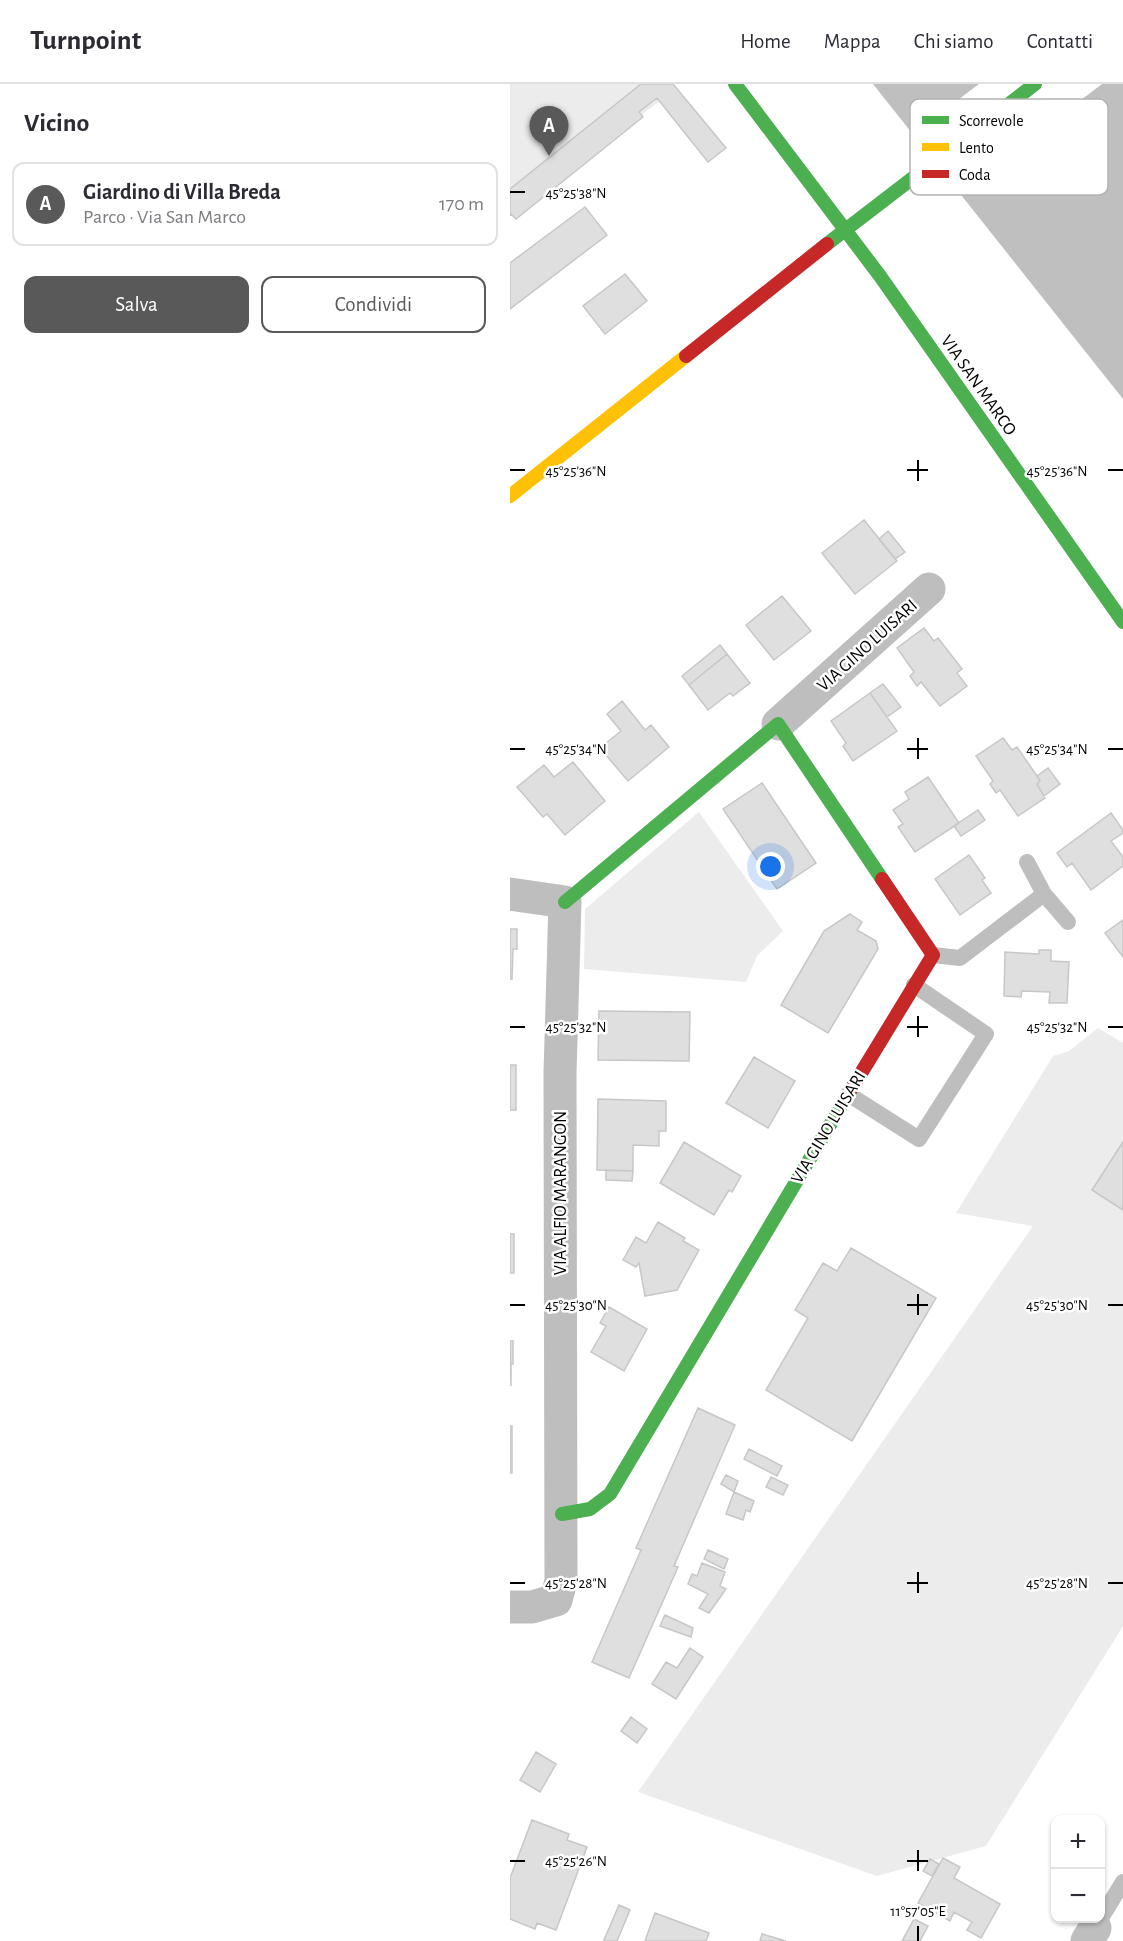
<!DOCTYPE html>
<html lang="it">
<head>
<meta charset="utf-8">
<style>
  body { margin:0; font-family:"Alegreya Sans",sans-serif; background:#f2f2f3; color:#2b2b33 }
  .controls { position:absolute; right:18px; bottom:18px; display:grid; overflow:hidden; border-radius:12px; box-shadow:0 2px 4px #0004 }
  .controls button { width:54px; height:54px; display:grid; place-items:center; padding:0; border:0; border-bottom:2px solid #e1e1e2; background:#fff; color:#2b2b33; font:30px sans-serif }
  .you { position:absolute; left:261px; top:783px; width:21px; height:21px; margin:-15px; border:4px solid #fff; border-radius:50%; background:#1a73e8; box-shadow:0 0 0 9px #1a73e833 }
  .badge { display:grid; place-items:center; width:39px; height:39px; border-radius:50%; background:#595959; color:#fff; font-size:20px; font-weight:700 }
  .pin { position:absolute; translate:-50% -50px; filter:drop-shadow(0 2px 3px #0008) }
  .pin::after { content:''; position:absolute; top:32px; width:21px; height:18px; background:inherit; clip-path:polygon(0 0,100% 0,50% 100%) }
  .list { margin:0; padding:0; list-style:none }
  h2 { display:flex; justify-content:space-between; align-items:center; height:78px; margin:0; padding:0 24px; font-size:26px }
  h2 small { font-size:20px; font-weight:400; color:#7c7c81 }
  .list li { display:grid; grid-template-columns:39px 1fr auto; gap:18px; align-items:center; box-sizing:border-box; height:84px; margin:0 12px 12px; padding:0 12px; border:2px solid #e1e1e2; border-radius:12px }
  .list b { display:block; font-size:22px; white-space:nowrap }
  .list p { margin:0; font-size:20px; white-space:nowrap; color:#7c7c81 }
  .list em { font-size:20px; font-style:normal; color:#7c7c81 }
  .actions { display:flex; gap:12px; padding:18px 24px }
  .actions a { flex:1; padding:14px 0; border:2px solid #595959; border-radius:12px; text-align:center; font-size:21px; color:#595959 }
  .actions .main { background:#595959; color:#fff }
  .map { position:relative; flex:none; width:613px; height:1857px; overflow:hidden }
  header { display:flex; align-items:center; gap:36px; box-sizing:border-box; height:84px; padding:0 30px; background:#fff; border-bottom:2px solid #e1e1e2 }
  header strong { font-size:28px }
  nav { display:flex; gap:33px; margin-inline-start:auto; font-size:21px }
  main { display:flex }
  aside { flex:1; background:#fff }
  .map>svg:first-child { display:block }
  .green { fill:#ececec }
  .water { fill:#bfbfbf }
  .pier { fill:#fff }
  .building { fill:#dfdfdf; stroke:#c7c7c7; stroke-width:1.5 }
  .lines { fill:none; stroke-linecap:round; stroke-linejoin:round }
  .lane { stroke:#bebebe; stroke-width:16 }
  .street { stroke:#bebebe; stroke-width:33 }
  .fast { stroke:#4caf50; stroke-width:14 }
  .slow { stroke:#ffc107; stroke-width:14 }
  .jam { stroke:#c62828; stroke-width:14 }
  .ticks { fill:none; stroke:#000; stroke-width:2 }
  .labels { text-anchor:middle; stroke-width:5; stroke-linejoin:round; paint-order:stroke }
  .street-label { font-size:18px; fill:#000; stroke:#fff }
  .key { fill:#fff; stroke:#b2b2b2; stroke-width:1.5 }
  .key-label { font-size:16px; fill:#000 }
  .ticks-label { font-size:15px; text-anchor:middle; fill:#000; stroke:#fff; stroke-width:5; stroke-linejoin:round; paint-order:stroke }
</style>
</head>
<body>
<header>
<strong>Turnpoint</strong>
<nav><a>Home</a><a>Mappa</a><a>Chi siamo</a><a>Contatti</a></nav>
</header>
<main>
<aside>
<h2>Vicino<small></small></h2>
<ul class="list">
<li><span class="badge">A</span><div><b>Giardino di Villa Breda</b><p>Parco · Via San Marco</p></div><em>170 m</em></li>
</ul>
<div class="actions"><a class="main">Salva</a><a>Condividi</a></div>
</aside>
<div class="map">
<svg width="613" height="1857" viewBox="0 0 613 1857">
  <rect width="100%" height="100%" fill="#fff"/>
  <path class="green" d="M0,0H144L155,13L0,132Z
    M189,728L273,847L247,872L236,898L74,885L75,825Z
    M588,944L613,959V1542L476,1762L367,1792L128,1708L523,1142L446,1129L543,972L559,967Z"/>
  <path class="water" d="M363,0H613V315Z"/>
  <path class="pier" d="M469,0H592L447,111L400,52Z"/>
  <path class="building" d="M131,0H163L216,64L198,78L147,14L129,28L133,33L6,135L1,130L0,131V105Z
    M75,123L97,151L0,225V179Z
    M115,190L137,217L95,250L73,222Z
    M354,436L387,477L345,510L312,469Z
    M378,447L395,468L385,475L369,455Z
    M272,512L301,547L264,576L236,541Z
    M414,544L424,557L428,554L452,585L447,589L457,602L430,622L411,598L407,602L400,592L404,588L387,564Z
    M210,561L217,570L179,601L172,592Z
    M217,570L240,599L223,612L220,609L198,626L179,601Z
    M373,600L391,623L377,633L360,609Z
    M360,609L387,647L343,677L333,662L336,659L321,637Z
    M112,617L135,646L141,641L159,663L118,697L90,664L111,647L97,630Z
    M493,654L502,666L507,663L527,692L530,697L527,700L535,714L508,732L490,706L486,709L480,700L483,697L466,672Z
    M63,678L95,717L55,751L37,730L33,733L7,703L34,681L44,693Z
    M538,684L550,700L534,712L527,700L530,697L527,692Z
    M418,693L449,739L405,768L388,743L393,740L383,726L399,715L395,708Z
    M252,699L306,779L267,805L213,725Z
    M468,726L475,736L451,752L444,742Z
    M601,729L613,746V749L601,757L613,773V782L581,806L562,779L557,783L547,769Z
    M459,771L475,794L472,796L481,809L450,831L425,795Z
    M340,830L352,838L347,846L366,857L368,865L318,949L271,921L314,847Z
    M613,836V873L595,849Z
    M0,845H7V865H3L2,895H0Z
    M529,866H541V877L559,878L557,919H539L540,908L512,907L511,913L494,912L495,868L529,870Z
    M89,927L180,928L179,977L88,976Z
    M244,973L285,997L258,1044L216,1019Z
    M0,981H6V1026H0Z
    M88,1015L156,1017V1047H149V1062L123,1061V1087L87,1086Z
    M174,1058L231,1092L222,1108L219,1106L204,1131L150,1099Z
    M613,1058V1126L582,1106Z
    M96,1086L123,1087L122,1097L96,1096Z
    M148,1138L175,1154L173,1157L189,1166L167,1206L135,1212L129,1179L126,1183L113,1176L126,1153L136,1159Z
    M0,1150H4V1189H0Z
    M341,1164L426,1214L342,1357L256,1306L298,1234L285,1226L313,1179L327,1187Z
    M99,1223L137,1245L114,1287L81,1268L96,1242L90,1239Z
    M0,1257H3V1280H1V1302Z
    M188,1324L225,1341L164,1482L168,1483L119,1594L82,1578L131,1466L126,1464Z
    M0,1342H2V1389H0Z
    M239,1365L272,1382L267,1392L234,1375Z
    M216,1391L228,1397L224,1408L211,1400Z
    M261,1393L278,1401L273,1411L256,1403Z
    M224,1408L244,1417L240,1428L236,1426L233,1436L216,1430Z
    M198,1466L218,1475L214,1485L194,1475Z
    M192,1479L215,1488L210,1502L216,1505L199,1529L189,1524L198,1510L178,1500L182,1490L187,1492Z
    M155,1531L183,1544L181,1553L150,1542Z
    M180,1564L193,1573L166,1615L142,1600L156,1578L167,1584Z
    M121,1633L137,1645L127,1659L111,1647Z
    M26,1668L46,1680L30,1708L10,1696Z
    M22,1736L59,1750L57,1756L77,1763L46,1846L27,1839L25,1845L0,1835V1794Z
    M433,1774L450,1783L444,1794L490,1820L471,1854L457,1846L462,1838L444,1828L440,1837L408,1819Z
    M420,1775L429,1780L422,1792L413,1787Z
    M109,1821L120,1826L107,1857H96L94,1856Z
    M145,1829L199,1849L196,1857H135Z
    M404,1835L418,1842L410,1857H392Z
    M252,1850L276,1857H250Z"/>
  <g class="lines">
    <path class="lane" d="M517,778L534,810
      M423,871L450,874L534,810L558,838
      M338,1010L409,1055L476,950L404,901
      M585,1844L613,1798"/>
    <path class="street" d="M268,640L419,505
      M0,810L55,818L50,989L51,1497L46,1516L22,1523H0
      M577,1857L585,1844"/>
    <path class="fast" d="M225,0L370,192L613,538
      M317,160L525,0
      M55,818L268,640L372,795
      M52,1430L80,1425L100,1410L342,1004"/>
    <path class="slow" d="M0,412L176,272"/>
    <path class="jam" d="M176,272L317,160
      M342,1004L423,871L372,795"/>
  </g>
  <path class="ticks" d="M0,108H15M408,376V397M0,386H15M397,386H418M598,386H613M408,654V675M0,665H15M397,665H418M598,665H613M408,932V953M0,943H15M397,943H418M598,943H613M408,1210V1231M0,1221H15M397,1221H418M598,1221H613M408,1488V1509M0,1499H15M397,1499H418M598,1499H613M408,1766V1787M0,1777H15M397,1777H418M408,1842V1857"/>
  <g class="labels">
    <g class="street-label">
      <text transform="translate(469 301) rotate(55)" y="6">VIA SAN MARCO</text>
      <text transform="translate(357 561) rotate(-42)" y="6">VIA GINO LUISARI</text>
      <text transform="translate(318 1043) rotate(-59)" y="6">VIA GINO LUISARI</text>
      <text transform="translate(50 1109) rotate(-90)" y="6">VIA ALFIO MARANGON</text>
    </g>
  </g>
  <rect x="400" y="15" width="198" height="96" rx="9" class="key"/>
  <rect x="412" y="32" width="27" height="8" fill="#4caf50"/>
  <rect x="412" y="59" width="27" height="8" fill="#ffc107"/>
  <rect x="412" y="86" width="27" height="8" fill="#c62828"/>
  <g class="key-label">
    <text x="449" y="42">Scorrevole</text>
    <text x="449" y="69">Lento</text>
    <text x="449" y="96">Coda</text>
  </g>
  <g class="ticks-label">
    <text x="66" y="114">45°25'38"N</text>
    <text x="66" y="392">45°25'36"N</text>
    <text x="547" y="392">45°25'36"N</text>
    <text x="66" y="670">45°25'34"N</text>
    <text x="547" y="670">45°25'34"N</text>
    <text x="66" y="948">45°25'32"N</text>
    <text x="547" y="948">45°25'32"N</text>
    <text x="66" y="1226">45°25'30"N</text>
    <text x="547" y="1226">45°25'30"N</text>
    <text x="66" y="1504">45°25'28"N</text>
    <text x="547" y="1504">45°25'28"N</text>
    <text x="66" y="1782">45°25'26"N</text>
    <text x="408" y="1832">11°57'05"E</text>
  </g>
</svg>
<div class="controls">
<button>+</button>
<button>−</button>
</div>
<div class="you"></div>
<div class="pin badge" style="left:39px;top:72px">A</div>
</div>
</main>
</body>
</html>
